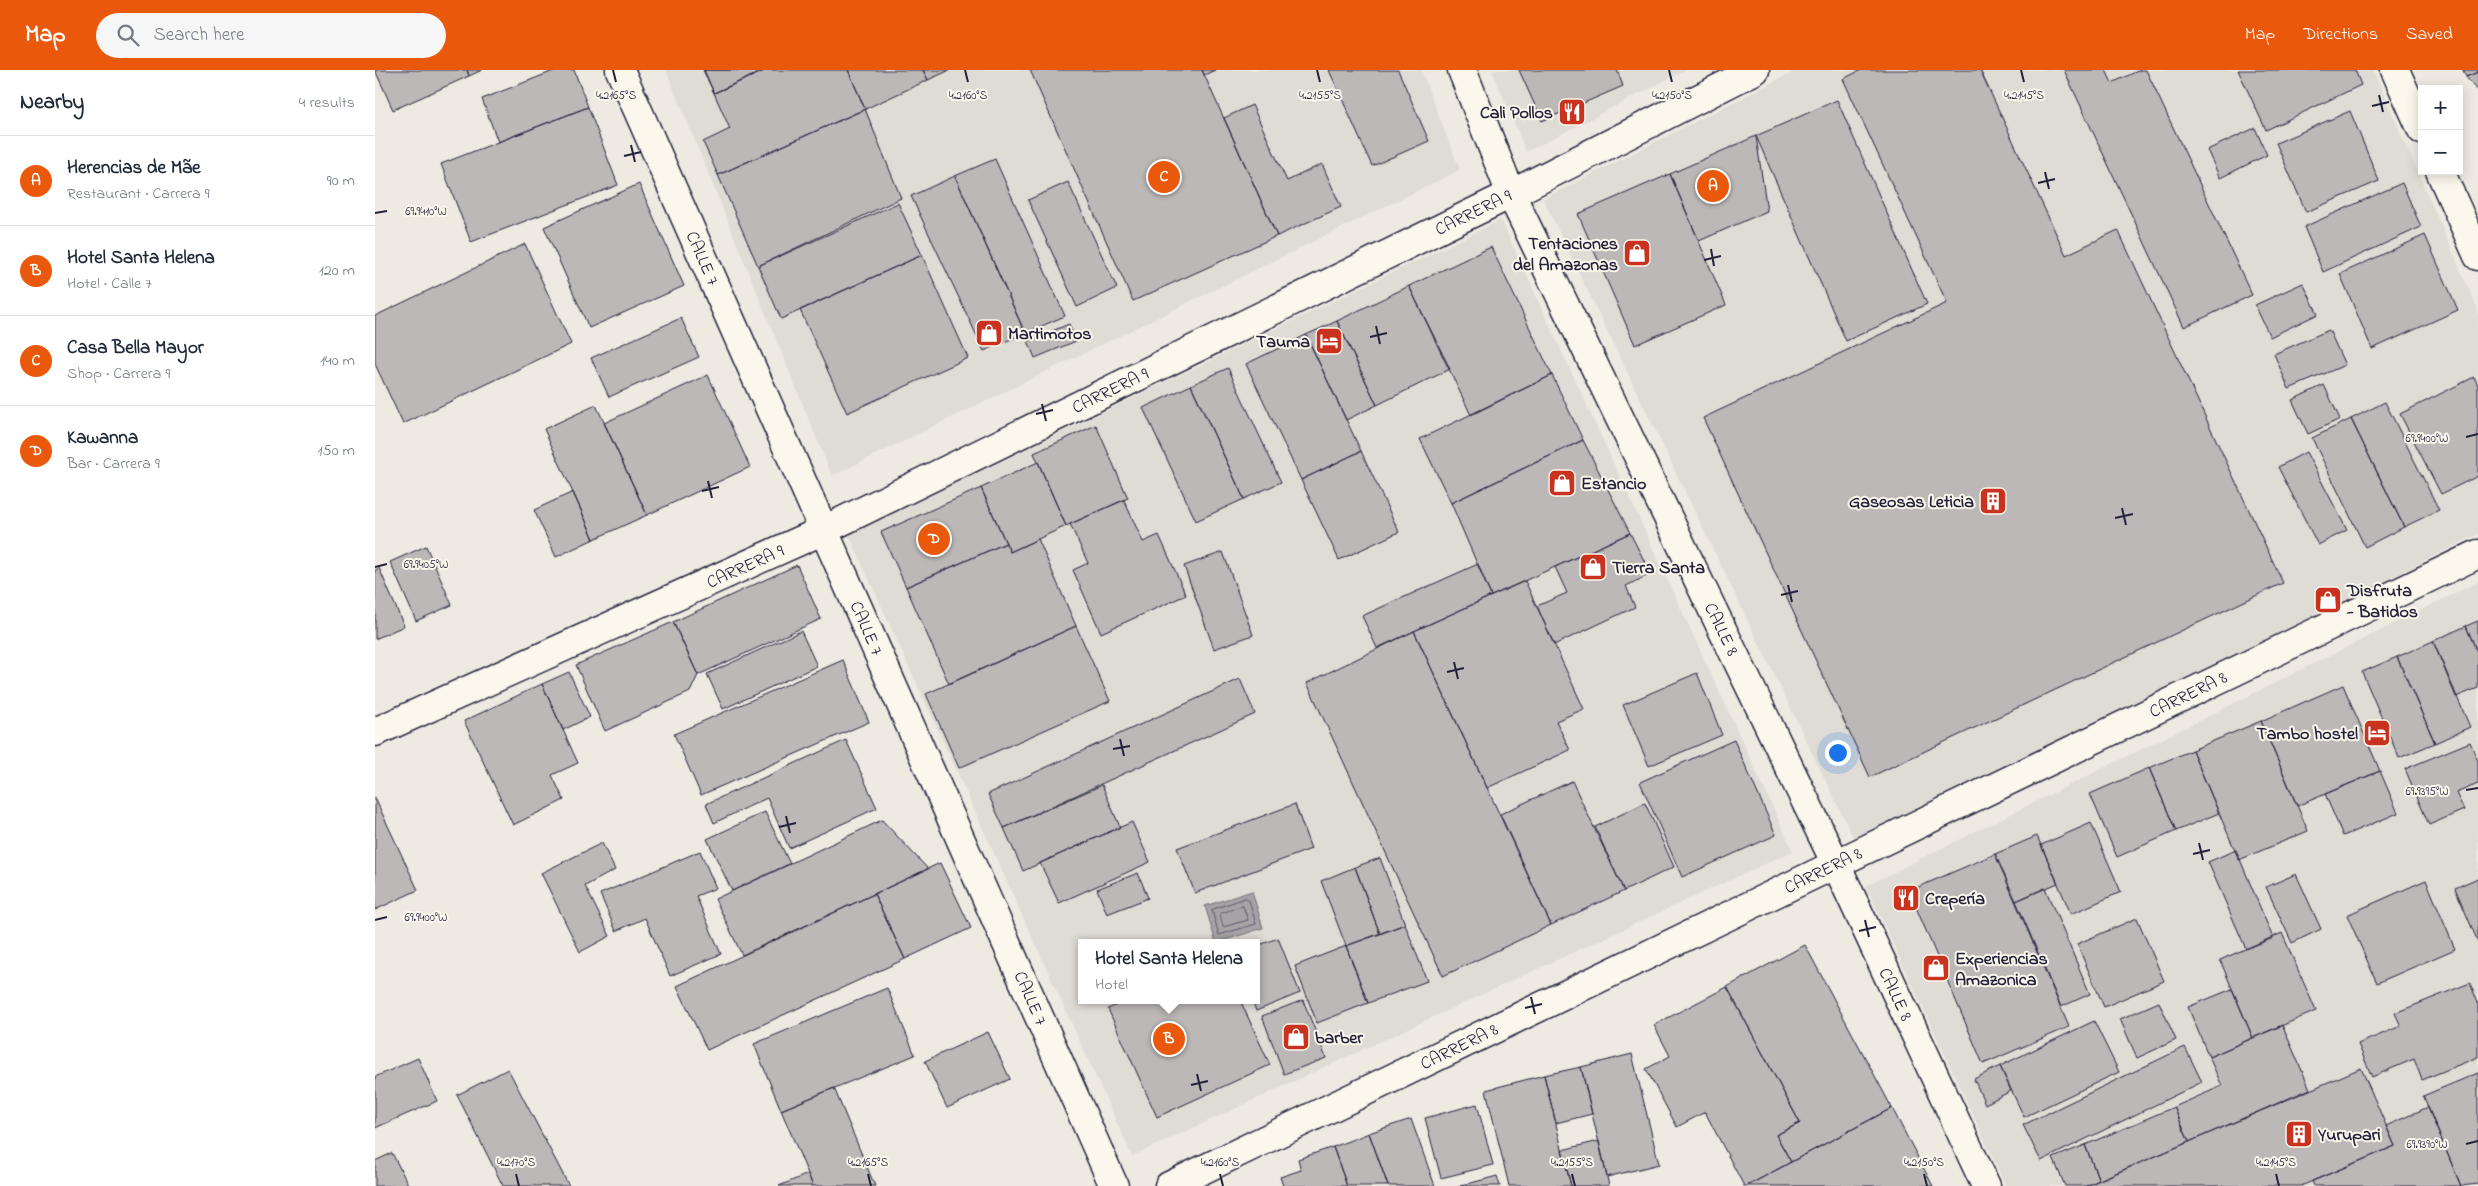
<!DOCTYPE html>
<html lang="en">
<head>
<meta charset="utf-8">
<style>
  body { margin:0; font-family:"Indie Flower",sans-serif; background:#f6f6f7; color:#1f2937 }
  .controls { position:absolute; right:15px; top:15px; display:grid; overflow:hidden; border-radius:0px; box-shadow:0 2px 12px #0003 }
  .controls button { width:45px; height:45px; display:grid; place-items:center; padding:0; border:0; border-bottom:1px solid #e0e1e3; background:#fff; color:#1f2937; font:25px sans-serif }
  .you { position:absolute; left:1462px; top:682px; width:18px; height:18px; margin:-12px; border:4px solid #fff; border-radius:50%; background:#1a73e8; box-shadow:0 0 0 8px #1a73e833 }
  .badge { display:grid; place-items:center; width:32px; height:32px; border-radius:50%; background:#ea580c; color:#fff; font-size:16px; font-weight:700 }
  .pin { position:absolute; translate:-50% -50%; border:2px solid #fff; box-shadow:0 1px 5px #0006 }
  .popup { position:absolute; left:703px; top:869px; width:182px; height:65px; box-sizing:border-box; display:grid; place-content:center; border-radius:0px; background:#fff; filter:drop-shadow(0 1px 4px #0005); font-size:16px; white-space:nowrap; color:#747a83 }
  .popup b { font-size:19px; color:#1f2937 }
  .popup::after { content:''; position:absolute; left:50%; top:100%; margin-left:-10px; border:10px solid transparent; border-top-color:#fff }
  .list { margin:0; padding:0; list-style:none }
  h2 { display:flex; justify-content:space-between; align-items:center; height:65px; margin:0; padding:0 20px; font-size:21px }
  h2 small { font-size:16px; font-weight:400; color:#747a83 }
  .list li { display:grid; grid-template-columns:32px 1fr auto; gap:15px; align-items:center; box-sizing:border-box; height:90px; padding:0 20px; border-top:1px solid #e0e1e3 }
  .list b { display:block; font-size:19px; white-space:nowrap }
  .list p { margin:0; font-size:16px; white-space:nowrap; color:#747a83 }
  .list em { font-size:16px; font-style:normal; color:#747a83 }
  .icon { flex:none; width:28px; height:28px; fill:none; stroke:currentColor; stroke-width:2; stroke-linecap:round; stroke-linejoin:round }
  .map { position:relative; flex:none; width:2103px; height:1116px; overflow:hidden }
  header { display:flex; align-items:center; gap:30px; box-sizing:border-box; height:70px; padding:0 25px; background:#ea580c; color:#fff }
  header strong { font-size:24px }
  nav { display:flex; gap:28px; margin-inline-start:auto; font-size:18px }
  .search { width:350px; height:45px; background:#f6f6f7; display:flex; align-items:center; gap:12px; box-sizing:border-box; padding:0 18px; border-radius:28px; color:#747a83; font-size:19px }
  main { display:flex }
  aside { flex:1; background:#fff }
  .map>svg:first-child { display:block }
  .built { fill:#dfdbd5; fill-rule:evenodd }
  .water { fill:#a6a3a7; stroke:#716f7c }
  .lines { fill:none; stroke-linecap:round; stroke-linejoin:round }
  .shore { stroke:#575666; stroke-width:1 }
  .building { fill:#bcb8b8; stroke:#22223b }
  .minor-casing { stroke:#22223b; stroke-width:31 }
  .tertiary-casing { stroke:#22223b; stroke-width:31 }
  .minor { stroke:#fbf7ec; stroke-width:28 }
  .tertiary { stroke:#fbf7ec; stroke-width:28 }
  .ticks { fill:none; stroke:#22223b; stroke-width:2 }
  .labels { text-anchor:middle; stroke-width:4; stroke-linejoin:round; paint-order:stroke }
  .poi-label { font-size:18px; font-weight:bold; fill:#22223b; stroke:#fbf7ec; text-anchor:start }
  .street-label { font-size:18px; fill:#22223b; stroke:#fbf7ec }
  .ticks-label { font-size:12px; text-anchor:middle; fill:#22223b; stroke:#fbf7ec; stroke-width:4; stroke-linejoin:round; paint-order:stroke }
</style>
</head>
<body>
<header>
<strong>Map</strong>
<div class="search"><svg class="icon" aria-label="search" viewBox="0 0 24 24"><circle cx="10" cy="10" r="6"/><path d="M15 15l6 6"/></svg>Search here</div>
<nav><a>Map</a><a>Directions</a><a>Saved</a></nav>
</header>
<main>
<aside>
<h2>Nearby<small>4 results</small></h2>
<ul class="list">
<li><span class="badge">A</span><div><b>Herencias de Mãe</b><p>Restaurant · Carrera 9</p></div><em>90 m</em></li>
<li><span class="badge">B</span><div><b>Hotel Santa Helena</b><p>Hotel · Calle 7</p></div><em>120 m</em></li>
<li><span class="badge">C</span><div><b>Casa Bella Mayor</b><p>Shop · Carrera 9</p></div><em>140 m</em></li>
<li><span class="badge">D</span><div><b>Kawanna</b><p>Bar · Carrera 9</p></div><em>150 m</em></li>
</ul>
</aside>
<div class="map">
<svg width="2103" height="1116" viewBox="0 0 2103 1116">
  <rect width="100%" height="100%" fill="#eeeae2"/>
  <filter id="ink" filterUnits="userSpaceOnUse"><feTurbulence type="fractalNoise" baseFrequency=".02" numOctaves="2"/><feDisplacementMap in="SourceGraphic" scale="10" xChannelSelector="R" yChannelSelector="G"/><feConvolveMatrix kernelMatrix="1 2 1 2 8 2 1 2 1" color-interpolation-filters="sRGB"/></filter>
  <g filter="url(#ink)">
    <path class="built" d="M291,0H1046L1085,100L457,406Z
      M1117,0H1311L1151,82Z
      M1422,0H1998L2103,240V464L1482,775L1168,129Z
      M1126,150L1418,781L757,1086L474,465ZM706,873H882V930H706Z
      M2103,512V1116H1631L1491,816Z"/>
    <path class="water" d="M877,821L888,858L841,873L830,836Z"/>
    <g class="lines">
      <path class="shore" d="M871,828L874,830L881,854L844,865L837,840Z
        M868,836L873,850L848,857L845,844Z"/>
    </g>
    <path class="building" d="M0,0H92L94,6L18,40Z
      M92,0H107L94,6Z
      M181,0H199L213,37L123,72L107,29Z
      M328,0H391L339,23Z
      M329,0H391L339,23Z
      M391,0H473L490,39L343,105L328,72L355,59L339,23Z
      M473,0H548L553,10L490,39Z
      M548,0H575L553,10Z
      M655,0H827L902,166L758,231Z
      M827,0H840L829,5Z
      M954,0H1023L1054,71L997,96Z
      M1144,0H1242L1248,16L1167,51Z
      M1486,0H1605L1691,185L1743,160L1908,513L1495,707L1328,348L1572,233L1468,9Z
      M1689,0H1731L1737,13L1765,0H1771L1877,225L1809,257Z
      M1863,0H1980L1986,15L1891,60Z
      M2088,0H2103V2L2091,7Z
      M2103,2V22L2091,7Z
      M1462,30L1552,234L1471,271L1381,66Z
      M877,35L912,111L947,94L966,137L902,166L849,48Z
      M213,37L243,115L96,172L66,94Z
      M490,39L526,128L383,196L343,105Z
      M1975,41L2004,111L1931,142L1901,73Z
      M1880,58L1892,85L1845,108L1832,80Z
      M1381,66L1392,141L1324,171L1295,104Z
      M620,89L690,246L650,263L580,106Z
      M1295,104L1351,235L1260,275L1203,144Z
      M580,106L650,263L609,281L536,126Z
      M693,112L742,218L702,237L653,130Z
      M2027,113L2046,157L1948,202L1929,157Z
      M264,114L309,216L214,258L169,157Z
      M523,133L547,185L406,249L383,196Z
      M2050,165L2083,240L1997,279L1965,204Z
      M150,174L196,274L28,354L0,294V246Z
      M1116,177L1177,305L1096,345L1034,216Z
      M547,185L593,288L472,343L425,240Z
      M1928,213L1943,244L1895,267L1880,235Z
      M1034,216L1075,299L1002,335L962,251Z
      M306,248L324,287L234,327L216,288Z
      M962,251L1002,335L971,350L931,265Z
      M694,254L701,271L660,288L653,271Z
      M1954,260L1970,295L1914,319L1899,284Z
      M931,265L986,381L926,410L871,294Z
      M853,298L906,412L869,429L816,315Z
      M333,305L375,397L272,445L229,353Z
      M1177,305L1208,370L1076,433L1045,369Z
      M2099,307L2103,315V406L2066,424L2025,344Z
      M816,315L869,429L821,451L768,338Z
      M1949,315L1965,349L1933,364L1917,330Z
      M2010,332L2064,440L2029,457L1976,349Z
      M221,335L272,445L219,469L169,359Z
      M1976,349L2029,457L1990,477L1937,368Z
      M721,355L753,428L691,456L659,383Z
      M1208,370L1255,463L1116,526L1076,433Z
      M986,381L1024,462L964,490L926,410Z
      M1931,382L1972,460L1943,475L1903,397Z
      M663,392L691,456L635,482L606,418Z
      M606,418L631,473L531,517L506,462Z
      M198,422L219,469L181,487L159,440Z
      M749,430L768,472L784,465L811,525L726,563L698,500L713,493L695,454Z
      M1255,463L1276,504L1251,516L1260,537L1179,575L1162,536L1192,523L1180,497Z
      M663,469L701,556L574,614L531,517L631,473L635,482Z
      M51,476L77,535L41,551L15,492Z
      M848,482L878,565L839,579L809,496Z
      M1103,494L1116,526L1002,578L987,546Z
      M422,495L446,549L323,605L298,552Z
      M4,498L29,556L0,569V500Z
      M1150,511L1209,639L1181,651L1195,680L1112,718L1039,561Z
      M2103,551V584L2091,556Z
      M298,552L323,605L315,622L230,661L201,595Z
      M701,556L735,631L584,698L551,624Z
      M2091,556L2103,584V618L2081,627L2058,571Z
      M426,561L442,596L348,639L332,604Z
      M1039,561L1176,855L1068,906L932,613Z
      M2058,571L2095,657L2060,673L2022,587Z
      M2022,587L2060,673L2024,688L1987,602Z
      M468,590L494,652L326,725L299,664Z
      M194,602L215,647L188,660L167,614Z
      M1322,603L1347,665L1274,696L1248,635Z
      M865,609L880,644L629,758L613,724Z
      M167,614L203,693L177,705L189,730L138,755L89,651Z
      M1968,615L2005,701L1922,736L1886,651Z
      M1886,651L1933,761L1864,790L1817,680Z
      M471,670L502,738L414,778L392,728L339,753L331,734Z
      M1359,670L1401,765L1307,807L1265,712Z
      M2095,672L2103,691V714L2081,723L2089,740L2054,755L2030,699Z
      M1817,680L1844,743L1801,761L1774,698Z
      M1774,698L1801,761L1742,787L1715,724Z
      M2005,701L2023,743L1968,766L1950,724Z
      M1197,711L1249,821L1176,855L1125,744Z
      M727,715L745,757L648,801L629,758Z
      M0,728L43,820L0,840Z
      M1270,733L1299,797L1249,821L1220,757Z
      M920,734L936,779L820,823L802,778Z
      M390,742L415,794L357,821L332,769Z
      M507,750L553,799L367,885L340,829Z
      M757,752L775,792L684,833L665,793Z
      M1716,753L1746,822L1696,844L1666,775Z
      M1662,766L1683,813L1641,831L1620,784Z
      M227,773L240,800L210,816L235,866L205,882L166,803Z
      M1861,780L1898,868L1871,879L1833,792Z
      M325,781L341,818L321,826L346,884L295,906L270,848L241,861L225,824Z
      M1620,784L1694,957L1608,994L1534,821Z
      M1005,788L1030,854L1005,864L980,797Z
      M565,793L596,858L530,889L499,824Z
      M980,797L1005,864L971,876L946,811Z
      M763,803L773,828L732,844L722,819Z
      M1921,804L1946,859L1917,873L1891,817Z
      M2103,808V872L2080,818Z
      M2051,810L2080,879L2002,913L1972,845Z
      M1670,818L1715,924L1686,937L1641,831Z
      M499,824L530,889L332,980L302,916Z
      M1762,848L1789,911L1729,937L1702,874Z
      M1030,854L1052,911L993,933L971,876Z
      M1907,863L1941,941L1878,968L1845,890Z
      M903,868L925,923L881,941L877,930H882V876Z
      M1430,875L1517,1038L1416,1092L1401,1065L1425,1053L1352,917Z
      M971,876L993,933L942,953L920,896Z
      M2095,913L2103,933V987L2047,1010L2039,989L1997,1007L1983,974L2026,956L2020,943Z
      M1352,917L1425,1053L1401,1065L1416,1092L1372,1116H1369L1330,1042L1302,1057L1271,999L1295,986L1279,955Z
      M512,918L540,985L406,1040L379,974Z
      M1857,919L1878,968L1834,987L1813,937Z
      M752,930H865L895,995L782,1047L733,939Z
      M928,930L951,988L909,1004L887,946Z
      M1784,932L1801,970L1762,988L1745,949Z
      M1719,951L1744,1002L1649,1047L1625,996Z
      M1907,955L1935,1019L1814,1072L1799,1037L1847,1016L1834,987Z
      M613,962L635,1009L572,1038L550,991Z
      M1810,977L1827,1012L1666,1091L1648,1055Z
      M1257,984L1284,1094L1232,1107L1206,997Z
      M43,988L62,1031L0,1058V1007Z
      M1625,996L1636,1021L1610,1034L1599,1009Z
      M1206,997L1217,1044L1181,1053L1169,1005Z
      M1986,998L2020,1076L1926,1116H1711Z
      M133,999L194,1116H128L82,1025Z
      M2103,1003V1114L2086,1116L2048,1026Z
      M1169,1005L1196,1116H1134L1111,1020Z
      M459,1018L500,1116H438L406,1040Z
      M1102,1034L1118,1095L1066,1108L1050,1048Z
      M1799,1037L1814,1072L1724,1110L1710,1075Z
      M2053,1037L2086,1116H1939L1937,1111L2020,1076L2011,1056Z
      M1517,1038L1558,1116H1372L1416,1092Z
      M1036,1049L1060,1116H1013L994,1063Z
      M994,1063L1013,1116H972L958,1077Z
      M1224,1071L1234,1116H1196L1187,1080Z
      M1710,1075L1724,1110L1711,1116H1690L1678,1088Z
      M958,1077L972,1116H908L905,1107L926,1100L923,1089Z
      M17,1083L34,1116H0V1091Z
      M433,1104L438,1116H404Z
      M1122,1106L1125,1116H1085Z"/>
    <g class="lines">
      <g class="minor-casing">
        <path id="minor" d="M245,0L739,1116
          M1087,0L1136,124L1461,794L1611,1116
          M2020,0L2047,60
          M2065,101L2103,186"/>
      </g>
      <g class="tertiary-casing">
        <path id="tertiary" d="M0,662L449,460L1136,124L1380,0
          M794,1116L2103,484"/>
      </g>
      <use href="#minor" class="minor"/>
      <use href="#tertiary" class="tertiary"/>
    </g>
  </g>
  <path class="ticks" d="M238,0L241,12M590,0L593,12M942,0L945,12M1294,0L1297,12M1646,0L1649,12M2004,25L2008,42M1997,36L2014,32M256,75L260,92M249,86L266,82M1670,102L1674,119M1663,113L1680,109M0,143L12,141M1336,179L1339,196M1329,190L1346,186M1001,256L1005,274M995,267L1012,263M667,334L671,351M661,344L678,340M2091,367L2103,364M333,411L337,428M327,421L344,417M1747,438L1751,455M1740,448L1758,444M0,497L12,494M1413,515L1417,532M1406,525L1423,521M1079,592L1083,609M1072,602L1089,598M745,669L749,686M738,679L755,676M2091,720L2103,718M411,746L415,763M404,757L421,753M1824,773L1828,790M1818,784L1835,780M0,850L12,847M1490,850L1494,867M1484,861L1501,857M1156,927L1160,944M1150,938L1167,934M822,1004L826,1021M816,1015L833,1011M2091,1074L2103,1071M141,1104L144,1116M493,1104L496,1116M845,1104L848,1116M1197,1104L1200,1116M1549,1104L1552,1116M1901,1104L1904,1116"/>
  <defs>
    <g id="restaurant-square" transform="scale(1.4375)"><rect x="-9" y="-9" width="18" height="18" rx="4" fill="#c8321e" stroke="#fbf7ec"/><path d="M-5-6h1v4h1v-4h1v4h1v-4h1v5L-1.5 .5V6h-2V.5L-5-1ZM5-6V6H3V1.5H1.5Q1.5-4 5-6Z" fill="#fff"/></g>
    <g id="shop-square" transform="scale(1.4375)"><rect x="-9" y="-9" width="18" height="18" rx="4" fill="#c8321e" stroke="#fbf7ec"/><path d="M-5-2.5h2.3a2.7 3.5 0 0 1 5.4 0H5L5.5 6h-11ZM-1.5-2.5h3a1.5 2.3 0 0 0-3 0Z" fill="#fff"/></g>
    <g id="hotel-square" transform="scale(1.4375)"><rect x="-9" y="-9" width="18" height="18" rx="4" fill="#c8321e" stroke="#fbf7ec"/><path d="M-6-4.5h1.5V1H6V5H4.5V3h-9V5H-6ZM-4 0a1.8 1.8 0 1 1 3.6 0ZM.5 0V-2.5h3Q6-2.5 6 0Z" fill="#fff"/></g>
    <g id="building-square" transform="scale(1.4375)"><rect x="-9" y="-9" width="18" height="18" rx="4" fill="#c8321e" stroke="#fbf7ec"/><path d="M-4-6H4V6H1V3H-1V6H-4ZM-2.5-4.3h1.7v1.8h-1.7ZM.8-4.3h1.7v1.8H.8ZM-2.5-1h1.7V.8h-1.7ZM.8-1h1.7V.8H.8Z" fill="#fff"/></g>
  </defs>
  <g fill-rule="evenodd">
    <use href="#restaurant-square" x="1197" y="42"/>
    <use href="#shop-square" x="1262" y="183"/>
    <use href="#shop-square" x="614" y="263"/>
    <use href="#hotel-square" x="954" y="271"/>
    <use href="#shop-square" x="1187" y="413"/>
    <use href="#building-square" x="1618" y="431"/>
    <use href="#shop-square" x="1218" y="497"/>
    <use href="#shop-square" x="1953" y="530"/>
    <use href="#hotel-square" x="2002" y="663"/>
    <use href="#restaurant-square" x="1531" y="828"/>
    <use href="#shop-square" x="1561" y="898"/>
    <use href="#shop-square" x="921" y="967"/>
    <use href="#building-square" x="1924" y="1064"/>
  </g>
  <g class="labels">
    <g class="poi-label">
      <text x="1178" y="48" text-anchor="end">Cali Pollos</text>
      <text x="1243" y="179" text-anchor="end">Tentaciones<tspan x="1243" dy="21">del Amazonas</tspan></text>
      <text x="633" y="269">Martimotos</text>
      <text x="935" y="277" text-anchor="end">Tauma</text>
      <text x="1206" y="419">Estancio</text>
      <text x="1599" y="437" text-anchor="end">Gaseosas Leticia</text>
      <text x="1237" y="503">Tierra Santa</text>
      <text x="1972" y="526">Disfruta<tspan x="1972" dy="21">- Batidos</tspan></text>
      <text x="1983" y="669" text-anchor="end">Tambo hostel</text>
      <text x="1550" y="834">Crepería</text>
      <text x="1580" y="894">Experiencias<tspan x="1580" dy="21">Amazonica</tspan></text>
      <text x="940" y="973">barber</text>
      <text x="1943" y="1070">Yurupari</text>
    </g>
    <g class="street-label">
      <text transform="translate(1098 142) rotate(-26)" y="6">CARRERA 9</text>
      <text transform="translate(328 188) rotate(66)" y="6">CALLE 7</text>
      <text transform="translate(735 320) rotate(-26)" y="6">CARRERA 9</text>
      <text transform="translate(370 496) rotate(-24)" y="6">CARRERA 9</text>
      <text transform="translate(492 558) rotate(66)" y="6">CALLE 7</text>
      <text transform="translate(1347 559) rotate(64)" y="6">CALLE 8</text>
      <text transform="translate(1813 624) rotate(-26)" y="6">CARRERA 8</text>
      <text transform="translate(1448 800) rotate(-26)" y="6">CARRERA 8</text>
      <text transform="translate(1521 924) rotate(65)" y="6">CALLE 8</text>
      <text transform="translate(656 928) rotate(66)" y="6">CALLE 7</text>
      <text transform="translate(1084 976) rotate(-26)" y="6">CARRERA 8</text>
    </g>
  </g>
  <g class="ticks-label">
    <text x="241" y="29">4.2165°S</text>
    <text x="593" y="29">4.2160°S</text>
    <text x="945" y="29">4.2155°S</text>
    <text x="1297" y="29">4.2150°S</text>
    <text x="1649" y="29">4.2145°S</text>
    <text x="51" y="145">69.9410°W</text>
    <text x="2052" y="372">69.9400°W</text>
    <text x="51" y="498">69.9405°W</text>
    <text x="2052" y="725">69.9395°W</text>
    <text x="51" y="851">69.9400°W</text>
    <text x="2052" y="1078">69.9390°W</text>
    <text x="141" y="1096">4.2170°S</text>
    <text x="493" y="1096">4.2165°S</text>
    <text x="845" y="1096">4.2160°S</text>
    <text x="1197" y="1096">4.2155°S</text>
    <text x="1549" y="1096">4.2150°S</text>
    <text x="1901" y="1096">4.2145°S</text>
  </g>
</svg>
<div class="controls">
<button>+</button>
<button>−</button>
</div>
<div class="you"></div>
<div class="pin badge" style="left:1338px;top:116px">A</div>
<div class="pin badge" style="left:794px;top:969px">B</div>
<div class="popup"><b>Hotel Santa Helena</b>Hotel</div>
<div class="pin badge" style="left:789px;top:107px">C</div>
<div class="pin badge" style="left:559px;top:469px">D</div>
</div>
</main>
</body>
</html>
